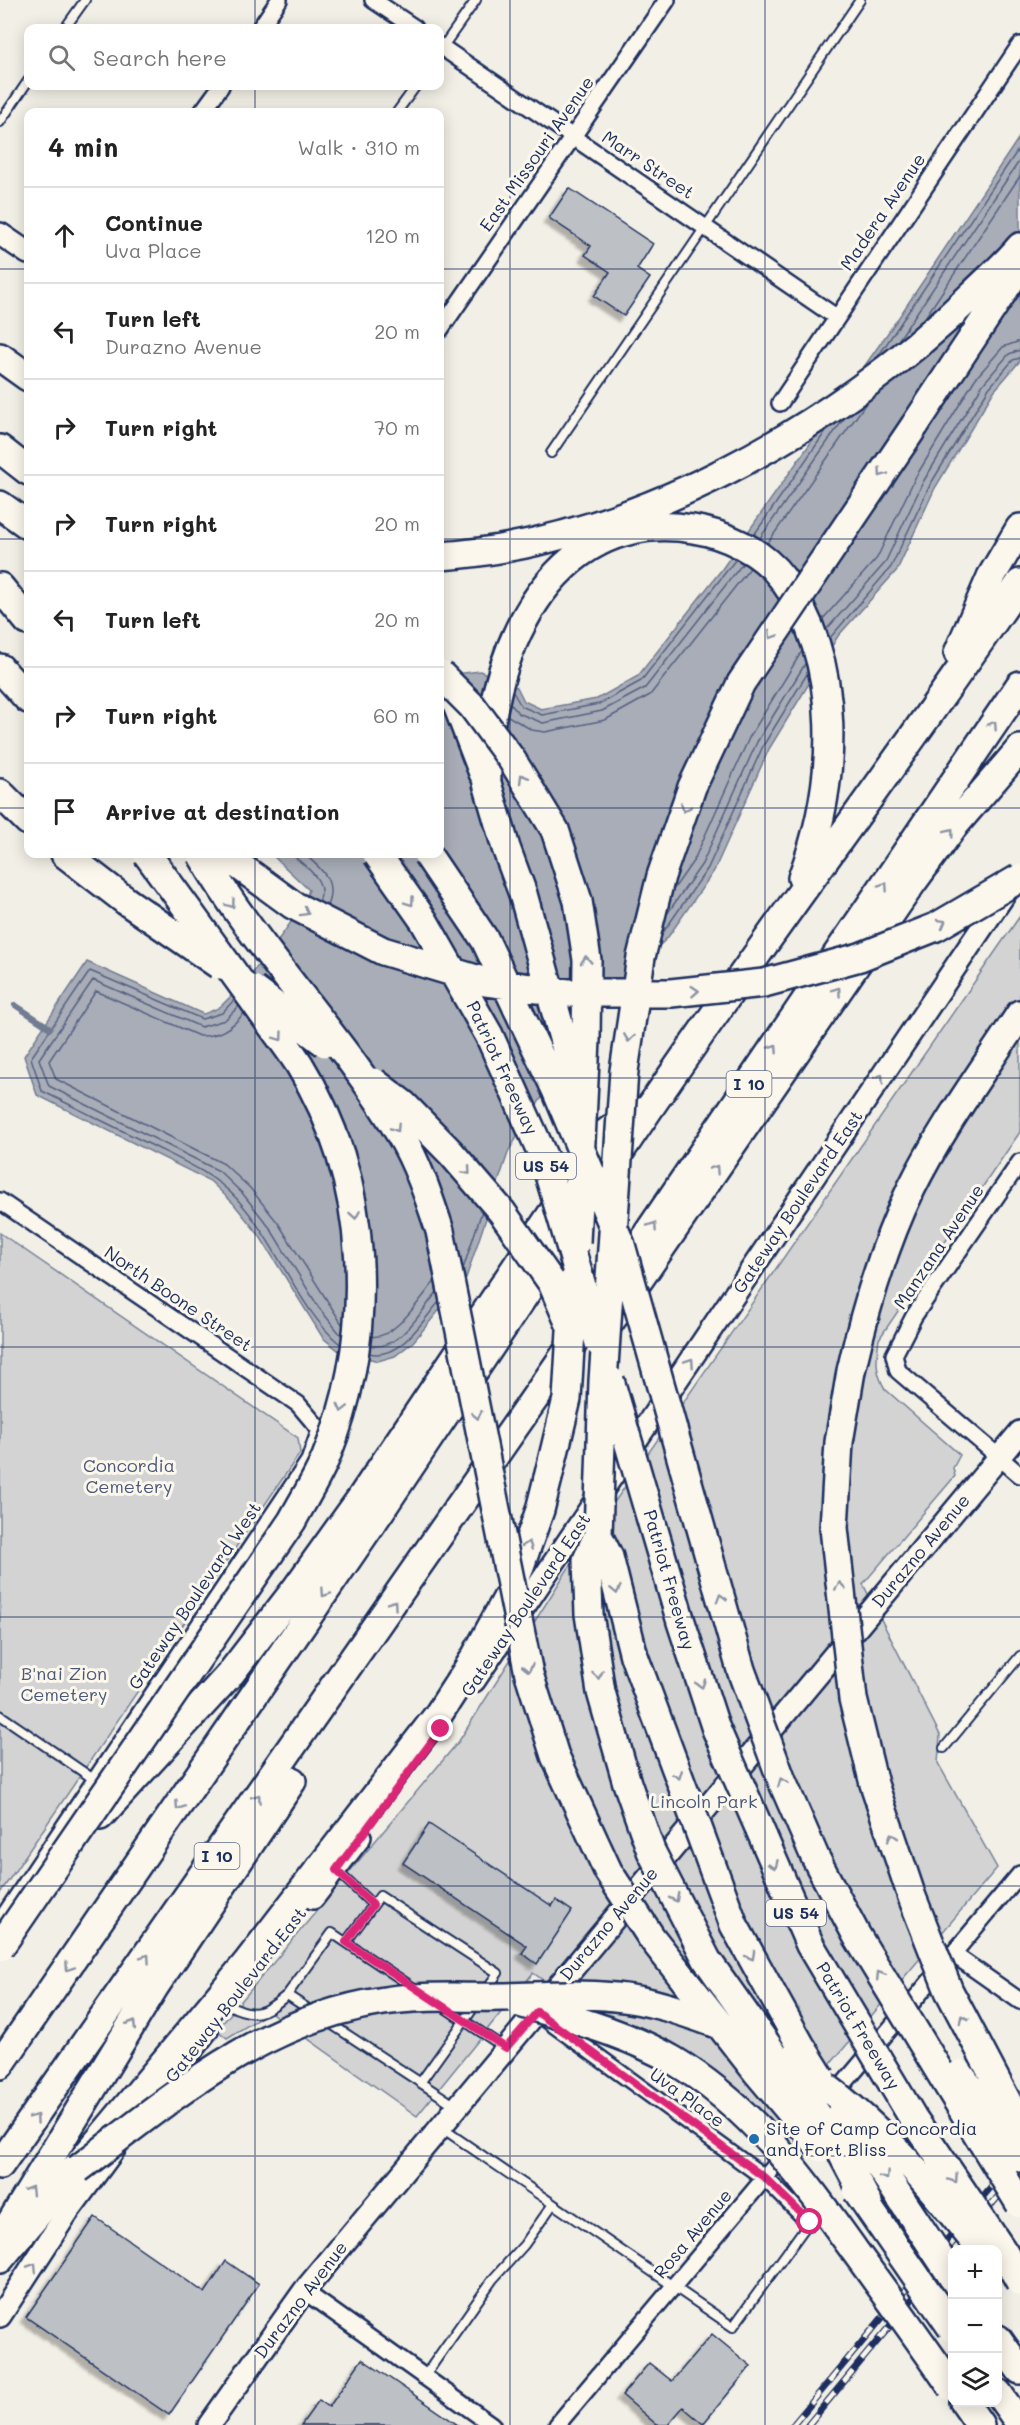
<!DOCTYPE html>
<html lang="en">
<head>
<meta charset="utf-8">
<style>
  body { margin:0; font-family:Mali,sans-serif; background:#f6f6f6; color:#222 }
  .controls { position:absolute; right:18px; bottom:18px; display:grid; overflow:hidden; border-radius:12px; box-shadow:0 3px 15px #0003 }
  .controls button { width:54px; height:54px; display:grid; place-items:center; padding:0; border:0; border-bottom:2px solid #e0e0e0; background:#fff; color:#222; font:30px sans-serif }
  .stop { position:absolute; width:18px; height:18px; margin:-14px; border:4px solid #db2777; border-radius:50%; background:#fff }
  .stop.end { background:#db2777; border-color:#fff; box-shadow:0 2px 6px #0008 }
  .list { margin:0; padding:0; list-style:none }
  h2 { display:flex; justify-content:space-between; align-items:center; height:78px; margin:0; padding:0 24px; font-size:26px }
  h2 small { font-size:20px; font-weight:400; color:#767676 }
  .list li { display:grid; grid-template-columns:39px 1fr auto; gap:18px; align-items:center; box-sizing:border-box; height:96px; padding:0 24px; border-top:2px solid #e0e0e0 }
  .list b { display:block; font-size:22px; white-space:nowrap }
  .list p { margin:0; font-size:20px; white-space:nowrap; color:#767676 }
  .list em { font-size:20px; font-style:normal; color:#767676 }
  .icon { flex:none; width:33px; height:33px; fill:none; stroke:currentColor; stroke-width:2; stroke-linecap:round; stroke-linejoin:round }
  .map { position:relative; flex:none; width:1020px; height:2425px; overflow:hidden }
  .search { position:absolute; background:#fff; box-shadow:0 3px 15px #0003; left:24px; top:24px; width:420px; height:66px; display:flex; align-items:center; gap:15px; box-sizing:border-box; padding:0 21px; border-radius:12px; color:#767676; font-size:22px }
  .panel { position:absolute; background:#fff; box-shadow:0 3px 15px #0003; left:24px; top:108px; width:420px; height:750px; border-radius:12px }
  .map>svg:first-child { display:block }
  .green { fill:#d2d3d2; stroke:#768198; stroke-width:1.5 }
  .water { fill:#a9adb7; stroke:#707b93; stroke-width:1.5 }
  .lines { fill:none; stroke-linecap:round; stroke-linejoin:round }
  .shore { stroke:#546182; stroke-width:1.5 }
  .stream { stroke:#707b93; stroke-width:6 }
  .building { fill:#bdc0c4; stroke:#1b2f5e; stroke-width:1.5; filter:url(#shadow) }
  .lane-casing { stroke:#1b2f5e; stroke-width:12 }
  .street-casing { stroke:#1b2f5e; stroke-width:20 }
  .secondary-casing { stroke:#1b2f5e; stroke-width:26 }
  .highway-casing { stroke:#1b2f5e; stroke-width:32 }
  .lane { stroke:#fbf7ec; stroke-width:8 }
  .street { stroke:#fbf7ec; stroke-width:15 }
  .secondary { stroke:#fbf7ec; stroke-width:21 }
  .highway { stroke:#fbf7ec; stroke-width:27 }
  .rail-casing { stroke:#1b2f5e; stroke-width:7 }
  .rail { stroke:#fbf7ec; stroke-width:4.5; stroke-dasharray:14; stroke-linecap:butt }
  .highway-bridge-casing { stroke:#1b2f5e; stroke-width:32; stroke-linecap:butt }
  .highway-bridge { stroke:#fbf7ec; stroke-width:27 }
  .oneway { stroke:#8b93a5 }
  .route { stroke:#db2777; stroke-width:8 }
  .grid { fill:none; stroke:#1b2f5e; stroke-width:1.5; stroke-opacity:0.55 }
  .poi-dot { fill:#1f6fb2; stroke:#fbf7ec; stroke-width:2 }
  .labels { text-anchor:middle; stroke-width:6; stroke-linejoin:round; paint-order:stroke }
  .shield { fill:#fbf7ec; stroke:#5e6b89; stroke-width:1.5 }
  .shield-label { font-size:16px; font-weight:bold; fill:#1b2f5e }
  .street-label { font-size:18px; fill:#1b2f5e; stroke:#fbf7ec }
  .park-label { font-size:18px; fill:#49587b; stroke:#fbf7ec }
  .poi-label { font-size:18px; fill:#1b2f5e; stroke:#fbf7ec; text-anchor:start }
</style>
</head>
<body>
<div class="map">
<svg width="1020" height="2425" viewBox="0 0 1020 2425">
  <defs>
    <filter id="shadow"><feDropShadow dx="-5.5" dy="5.5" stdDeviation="1.5" flood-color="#0004"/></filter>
  </defs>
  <rect width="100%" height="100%" fill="#f2efe6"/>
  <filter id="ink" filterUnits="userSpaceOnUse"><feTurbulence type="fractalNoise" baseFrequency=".0167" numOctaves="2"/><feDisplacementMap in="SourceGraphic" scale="12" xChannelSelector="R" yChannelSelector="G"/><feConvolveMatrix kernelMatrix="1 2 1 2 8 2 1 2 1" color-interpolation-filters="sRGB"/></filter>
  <g filter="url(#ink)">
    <path class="green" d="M1020,916V1132L879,1339C876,1359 875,1372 885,1389L960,1455L953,1468L955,1476L863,1584L940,1735L938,1763L997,1868L765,2141L703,2092L533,1973L417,2116L270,2012L227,2038L217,2030L459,1741L566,1572Z
      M0,1233L298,1438L300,1453L0,1893Z"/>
    <path class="water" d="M1020,136V361L994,391L935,488L897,570L838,636L769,749L714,871L668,937L596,1010L509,1150L466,1278L413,1342L395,1356L378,1361L338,1350L323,1338L259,1235L233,1203L210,1181L37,1095L24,1056L87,962L203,1014C209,1012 216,1010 221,1006C244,985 299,918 309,890L271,854H440V676L480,671L517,687L524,701L541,709L597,699L638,676L722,569L899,317Z"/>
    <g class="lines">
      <path class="shore" d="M926,316L1020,176
        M899,339L1020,160
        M879,355L1020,147
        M754,535L828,428
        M760,538L845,417
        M767,544L866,403
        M822,620L877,558L915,478L975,379L1003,347L1020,341
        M826,630L885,563L923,482L983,384L1009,354L1020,350
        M829,639L891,567L930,485L989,388L1013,360L1020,358
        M513,692L521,706L542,715L599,704L641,681L736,559
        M510,703L518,713L543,723L602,711L645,688L743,563
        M508,716L532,730L545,732L605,720L650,695L750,568
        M291,854C306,867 328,880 319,902
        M304,854C322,869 337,881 327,906
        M673,890L694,860L749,738L802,651
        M667,914L702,864L757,742L805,664
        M662,934L708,868L763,746L807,674
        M234,1000L222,1013L202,1019L90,971L31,1058L42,1091C78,1109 113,1126 149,1144C181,1160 213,1173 237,1199C277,1242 298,1309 340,1344
        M239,1006L225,1020L201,1027L93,980L39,1059L49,1086L219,1171L243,1194L270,1228L319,1308L341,1335
        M244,1013C233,1027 218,1037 199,1036L96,991L49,1061L56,1079L224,1164L250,1188L278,1223L342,1324
        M463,1269L482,1211
        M371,1336C393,1342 422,1296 435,1281
        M370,1345C398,1353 422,1310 437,1292
        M369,1353C399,1361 422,1321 439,1302"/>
      <path class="stream" d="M15,1005L50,1028"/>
    </g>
    <path class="building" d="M569,188L653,244L637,269L650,278L624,316L594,296L610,272L585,255L591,246L549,218Z
      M429,1824L552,1906L556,1900L572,1911L537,1964L522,1953L527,1946L403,1863Z
      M95,2217L205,2293L226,2261L259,2284L169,2415L26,2317Z
      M712,2334L751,2366L703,2424L683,2407L668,2425H657L622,2395L649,2363L672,2381Z
      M362,2359L458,2425H301L319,2400L329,2407Z"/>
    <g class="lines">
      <g class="lane-casing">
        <path id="lane" d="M65,28L85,0
          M442,48L476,0
          M397,112L416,86
          M0,122L28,81
          M551,453L860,0
          M0,1715L95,1780
          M944,1748L1020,1656
          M337,1871L373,1905
          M346,1942L380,1896L498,1973L485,1991
          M227,2004C255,2019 264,2014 287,1995
          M442,2006L505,2048
          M313,2012L287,1995L332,1933L417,1990
          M328,2022L456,2106
          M420,2083L477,2003
          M442,2128L733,2327L809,2222
          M424,2377L493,2279L524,2245L553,2204"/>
      </g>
      <g class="street-casing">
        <path id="street" d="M373,0L415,28
          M260,28L279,0
          M440,46L836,317
          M202,112L221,86
          M440,330L667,0
          M780,403L1020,45
          M1020,1162L914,1316L894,1355L898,1371L1020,1475
          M0,1201L298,1404L320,1430L309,1461L0,1922
          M953,1954L1020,2001
          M546,2019L765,2178L809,2222
          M831,2099L1020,1874
          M304,2291L492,2425
          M557,2425L810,2124"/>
      </g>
      <g class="secondary-casing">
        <path id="secondary" d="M0,234L28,253
          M474,1681L1010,886
          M313,1898L360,1837
          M144,2112L207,2030
          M0,2316L67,2213L115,2148
          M209,2425L304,2291L1020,1432"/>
      </g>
      <g class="highway-casing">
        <path id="highway" d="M0,357L28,377
          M915,425L1020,266
          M0,449L28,471
          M0,505L28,525
          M440,556C631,543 836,428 972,295C988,279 1006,264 1020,247
          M0,587L28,621
          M958,653L991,577L1020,528
          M0,668L28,699
          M445,682L457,705L483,773
          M487,783C484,664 548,505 693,529C725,534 762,551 782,578C845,663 837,784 802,878
          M0,793L28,821
          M65,854L126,901
          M614,1161C744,965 888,778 1020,583
          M616,1280L1020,685
          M601,1335L912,883L953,827L1020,749
          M851,1371C865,1309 883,1247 911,1189C941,1128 983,1071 1020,1014
          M100,1816L231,1673L295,1590L361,1498L606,1133L635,1111
          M0,2065L381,1510L576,1218
          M0,2165L576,1339
          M2,2237L155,1986L292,1781
          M0,2259L246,1964L438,1715L474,1659L512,1589L540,1510L548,1478
          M998,2339L1020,2370
          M998,2393L1020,2424
          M964,2402L980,2425"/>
      </g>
      <use href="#lane" class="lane"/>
      <use href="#street" class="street"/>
      <use href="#secondary" class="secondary"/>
      <use href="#highway" class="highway"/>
      <g class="rail-casing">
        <path id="rail" d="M954,2250L1020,2170
          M793,2425L1020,2152
          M808,2425L952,2251"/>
      </g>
      <use href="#rail" class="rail"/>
      <g class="highway-bridge-casing">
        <path id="highway-bridge" d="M440,674L472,706L512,760L555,830L578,901L587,960L586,1040L576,1242
          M487,783L506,848L523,894L576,1085
          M201,854C258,953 341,1035 400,1134C418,1164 429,1198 440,1231L529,1674L555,1756L608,1871L651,1937L756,2071L821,2148
          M223,854L293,905L383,951L486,982L568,993H671L764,983L860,957L936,927L1020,878
          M377,854L424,921L489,1035L544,1158L599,1343
          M427,854L485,940L556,1090L621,1245L741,1670L782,1781L815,1857L857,1936L1020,2204
          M126,901L219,965
          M253,989L325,1043
          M374,1082L403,1104L451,1153L502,1212L552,1283L569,1322
          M851,1371L839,1442L834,1528L853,1699L874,1784L912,1897L949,1991L1020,2126
          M610,1380L681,1622L716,1729L810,1945L913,2118L1004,2253L1020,2282
          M548,1478L567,1399L574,1280
          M598,1535L609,1557L634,1656L734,1925L801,2046L821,2078
          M0,1947L292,1521C303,1500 317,1479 326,1457C377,1330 371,1181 299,1064C284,1041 266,1019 251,997C216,949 182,901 147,854
          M520,2003C571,2019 626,2033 673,2060C753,2108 801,2176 854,2250C887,2295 920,2341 952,2387
          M786,2060C866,2108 924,2177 981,2250
          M960,2074L1020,2158
          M842,2110L952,2276
          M78,2169C173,2097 262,2019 384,2001C423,1995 462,1998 502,1997C540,1996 577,1993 615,1997C651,2000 686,2013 720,2025
          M857,2191L952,2328
          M868,2203L837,2144L707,1960L651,1851L627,1783L601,1692L589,1614L587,1560L598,1535L603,1381L624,1071L641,957L661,876L692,787L741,683L915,425"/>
      </g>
      <use href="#highway-bridge" class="highway-bridge"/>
    </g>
    <defs><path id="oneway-chevron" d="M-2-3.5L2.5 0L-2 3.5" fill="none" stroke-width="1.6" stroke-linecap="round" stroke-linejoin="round" transform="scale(1.5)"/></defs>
    <g class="oneway">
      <use href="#oneway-chevron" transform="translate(882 473) rotate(125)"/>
      <use href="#oneway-chevron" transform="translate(772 635) rotate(123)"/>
      <use href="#oneway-chevron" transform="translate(993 725) rotate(-56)"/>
      <use href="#oneway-chevron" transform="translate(523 778) rotate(-121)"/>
      <use href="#oneway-chevron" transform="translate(685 808) rotate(109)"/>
      <use href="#oneway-chevron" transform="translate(950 832) rotate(-52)"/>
      <use href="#oneway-chevron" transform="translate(884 886) rotate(-56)"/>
      <use href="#oneway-chevron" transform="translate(410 902) rotate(55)"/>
      <use href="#oneway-chevron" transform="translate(231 904) rotate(54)"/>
      <use href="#oneway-chevron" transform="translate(305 912) rotate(29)"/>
      <use href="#oneway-chevron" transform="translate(942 923) rotate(-29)"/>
      <use href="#oneway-chevron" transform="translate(586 960) rotate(-94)"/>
      <use href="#oneway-chevron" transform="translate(695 991) rotate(-4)"/>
      <use href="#oneway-chevron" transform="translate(837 991) rotate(-55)"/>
      <use href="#oneway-chevron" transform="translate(279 1037) rotate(54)"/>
      <use href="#oneway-chevron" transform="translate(629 1038) rotate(98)"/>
      <use href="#oneway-chevron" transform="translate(774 1048) rotate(-56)"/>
      <use href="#oneway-chevron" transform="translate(880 1078) rotate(-56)"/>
      <use href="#oneway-chevron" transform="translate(396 1128) rotate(57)"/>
      <use href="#oneway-chevron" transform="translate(715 1169) rotate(-56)"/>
      <use href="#oneway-chevron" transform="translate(467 1171) rotate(49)"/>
      <use href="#oneway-chevron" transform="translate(355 1215) rotate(81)"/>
      <use href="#oneway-chevron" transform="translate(653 1226) rotate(-56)"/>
      <use href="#oneway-chevron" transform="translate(690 1362) rotate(-56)"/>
      <use href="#oneway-chevron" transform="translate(342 1408) rotate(104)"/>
      <use href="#oneway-chevron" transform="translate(477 1415) rotate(79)"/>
      <use href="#oneway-chevron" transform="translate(528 1545) rotate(-70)"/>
      <use href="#oneway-chevron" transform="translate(840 1586) rotate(-96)"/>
      <use href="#oneway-chevron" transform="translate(616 1590) rotate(78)"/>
      <use href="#oneway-chevron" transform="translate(325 1593) rotate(124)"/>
      <use href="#oneway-chevron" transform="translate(721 1598) rotate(-106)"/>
      <use href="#oneway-chevron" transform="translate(393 1604) rotate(-55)"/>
      <use href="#oneway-chevron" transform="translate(528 1668) rotate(77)"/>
      <use href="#oneway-chevron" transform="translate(598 1675) rotate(81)"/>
      <use href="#oneway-chevron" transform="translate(701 1684) rotate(72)"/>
      <use href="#oneway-chevron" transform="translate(678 1775) rotate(69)"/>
      <use href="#oneway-chevron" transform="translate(782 1782) rotate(-112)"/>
      <use href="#oneway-chevron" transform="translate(257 1798) rotate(-55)"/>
      <use href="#oneway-chevron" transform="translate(179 1806) rotate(124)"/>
      <use href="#oneway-chevron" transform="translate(892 1837) rotate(-108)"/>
      <use href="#oneway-chevron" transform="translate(774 1865) rotate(66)"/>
      <use href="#oneway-chevron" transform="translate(675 1898) rotate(63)"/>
      <use href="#oneway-chevron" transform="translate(751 1956) rotate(61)"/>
      <use href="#oneway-chevron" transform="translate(146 1958) rotate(-55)"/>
      <use href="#oneway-chevron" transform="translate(69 1967) rotate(124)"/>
      <use href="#oneway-chevron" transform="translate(880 1975) rotate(-122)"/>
      <use href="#oneway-chevron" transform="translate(963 2019) rotate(-117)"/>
      <use href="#oneway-chevron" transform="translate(132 2024) rotate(-59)"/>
      <use href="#oneway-chevron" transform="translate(35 2118) rotate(-55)"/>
      <use href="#oneway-chevron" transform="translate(885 2176) rotate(56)"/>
      <use href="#oneway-chevron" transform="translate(954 2179) rotate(56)"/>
      <use href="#oneway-chevron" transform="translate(30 2190) rotate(-59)"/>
      <use href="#oneway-chevron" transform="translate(33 2267) rotate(-57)"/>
    </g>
  </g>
  <g class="lines" filter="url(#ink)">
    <path class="route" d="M441,1729L336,1870L373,1905L346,1942L506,2048L537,2012L765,2178L810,2222"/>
  </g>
  <path class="grid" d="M255,0V28M510,0V2425M765,0V2425M255,86V112M0,269H28M440,269H1020M0,539H28M440,539H1020M0,808H28M440,808H1020M255,854V2425M0,1078H1020M0,1347H1020M0,1617H1020M0,1886H1020M0,2156H1020"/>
  <circle class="poi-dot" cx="754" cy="2139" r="6"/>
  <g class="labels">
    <g class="shield">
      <rect x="726.5" y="1071" width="45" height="26" rx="4.5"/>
      <rect x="516" y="1153" width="60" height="26" rx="4.5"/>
      <rect x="194.5" y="1843" width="45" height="26" rx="4.5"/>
      <rect x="766" y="1900" width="60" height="26" rx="4.5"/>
    </g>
    <g class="shield-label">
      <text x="749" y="1090">I 10</text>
      <text x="546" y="1172">US 54</text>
      <text x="217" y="1862">I 10</text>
      <text x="796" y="1919">US 54</text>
    </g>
    <g class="street-label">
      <text transform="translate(537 154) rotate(-55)" y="6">East Missouri Avenue</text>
      <text transform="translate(648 165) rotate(34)" y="6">Marr Street</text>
      <text transform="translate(883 212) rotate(-56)" y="6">Madera Avenue</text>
      <text transform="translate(502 1068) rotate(65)" y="6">Patriot Freeway</text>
      <text transform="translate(798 1202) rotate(-56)" y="6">Gateway Boulevard East</text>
      <text transform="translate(939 1247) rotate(-56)" y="6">Manzana Avenue</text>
      <text transform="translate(178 1299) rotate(34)" y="6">North Boone Street</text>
      <text transform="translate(921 1551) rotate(-50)" y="6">Durazno Avenue</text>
      <text transform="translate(669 1580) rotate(74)" y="6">Patriot Freeway</text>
      <text transform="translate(195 1596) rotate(-56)" y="6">Gateway Boulevard West</text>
      <text transform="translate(526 1605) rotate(-56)" y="6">Gateway Boulevard East</text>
      <text transform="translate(609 1924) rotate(-50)" y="6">Durazno Avenue</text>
      <text transform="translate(236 1995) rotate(-52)" y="6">Gateway Boulevard East</text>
      <text transform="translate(858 2026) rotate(59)" y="6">Patriot Freeway</text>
      <text transform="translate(687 2098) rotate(36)" y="6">Uva Place</text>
      <text transform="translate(693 2234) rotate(-50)" y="6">Rosa Avenue</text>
      <text transform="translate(301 2300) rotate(-53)" y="6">Durazno Avenue</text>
    </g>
    <g class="park-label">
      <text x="129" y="1472">Concordia<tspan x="129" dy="21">Cemetery</tspan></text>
      <text x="64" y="1680">B'nai Zion<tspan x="64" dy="21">Cemetery</tspan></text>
      <text x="704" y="1808">Lincoln Park</text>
    </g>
    <g class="poi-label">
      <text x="766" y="2135">Site of Camp Concordia<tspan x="766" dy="21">and Fort Bliss</tspan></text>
    </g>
  </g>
</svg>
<div class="controls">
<button>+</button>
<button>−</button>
<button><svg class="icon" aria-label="layers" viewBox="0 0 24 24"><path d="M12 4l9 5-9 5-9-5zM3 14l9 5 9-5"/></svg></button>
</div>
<div class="stop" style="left:810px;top:2222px"></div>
<div class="stop end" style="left:441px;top:1729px"></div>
<div class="search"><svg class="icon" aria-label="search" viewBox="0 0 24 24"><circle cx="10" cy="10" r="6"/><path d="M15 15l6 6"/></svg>Search here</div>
<section class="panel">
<h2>4 min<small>Walk · 310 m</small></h2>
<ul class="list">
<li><svg class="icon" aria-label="ahead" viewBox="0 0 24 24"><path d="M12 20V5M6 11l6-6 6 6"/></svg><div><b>Continue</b><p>Uva Place</p></div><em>120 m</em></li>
<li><svg class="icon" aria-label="left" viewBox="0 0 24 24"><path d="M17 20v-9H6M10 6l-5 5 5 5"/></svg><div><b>Turn left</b><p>Durazno Avenue</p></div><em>20 m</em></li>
<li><svg class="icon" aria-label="right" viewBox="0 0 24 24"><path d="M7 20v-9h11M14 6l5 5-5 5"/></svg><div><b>Turn right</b></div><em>70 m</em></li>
<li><svg class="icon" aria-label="right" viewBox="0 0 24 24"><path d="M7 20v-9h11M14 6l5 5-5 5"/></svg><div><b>Turn right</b></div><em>20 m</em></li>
<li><svg class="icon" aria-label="left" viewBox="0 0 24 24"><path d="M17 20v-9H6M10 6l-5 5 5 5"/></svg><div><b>Turn left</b></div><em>20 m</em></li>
<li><svg class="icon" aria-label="right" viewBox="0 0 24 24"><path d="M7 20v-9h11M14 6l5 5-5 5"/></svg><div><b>Turn right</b></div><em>60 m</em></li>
<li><svg class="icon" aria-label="arrive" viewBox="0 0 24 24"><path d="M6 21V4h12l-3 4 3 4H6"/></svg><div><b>Arrive at destination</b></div></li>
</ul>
</section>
</div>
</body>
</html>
